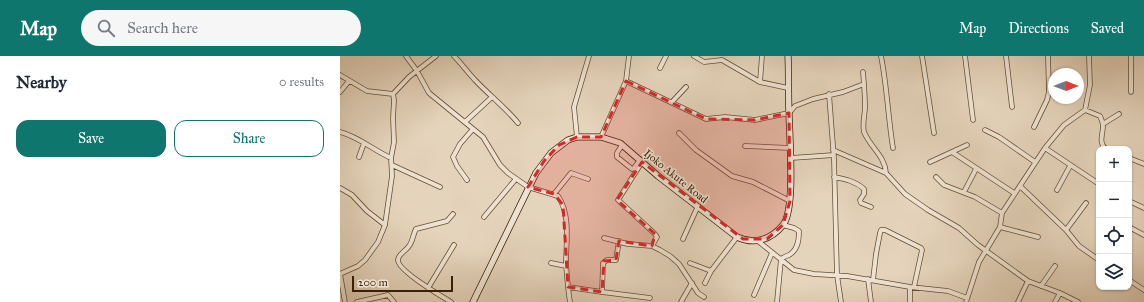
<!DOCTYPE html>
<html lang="en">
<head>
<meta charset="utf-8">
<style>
  body { margin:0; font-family:"IM FELL Great Primer",serif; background:#f6f6f7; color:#1f2937 }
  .controls { position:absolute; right:12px; bottom:12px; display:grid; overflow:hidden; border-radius:8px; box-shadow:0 1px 3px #0004 }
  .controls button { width:36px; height:36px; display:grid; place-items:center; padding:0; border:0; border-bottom:1px solid #e0e1e3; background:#fff; color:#1f2937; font:20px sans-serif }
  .compass { position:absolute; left:708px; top:12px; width:36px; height:36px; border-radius:50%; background:#fff; box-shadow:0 1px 3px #0004; rotate:90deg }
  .scale { position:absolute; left:12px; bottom:10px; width:101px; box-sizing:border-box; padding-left:4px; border:2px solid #3b2104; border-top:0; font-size:11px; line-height:14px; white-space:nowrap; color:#3b2104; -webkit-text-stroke:3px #eee3d3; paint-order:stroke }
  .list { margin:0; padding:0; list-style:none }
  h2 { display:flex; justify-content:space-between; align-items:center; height:52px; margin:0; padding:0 16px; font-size:17px }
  h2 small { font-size:13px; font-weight:400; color:#747a83 }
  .actions { display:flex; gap:8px; padding:12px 16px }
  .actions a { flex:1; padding:9px 0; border:1px solid #0f766e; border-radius:12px; text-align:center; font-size:14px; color:#0f766e }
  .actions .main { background:#0f766e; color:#fff }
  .icon { flex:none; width:22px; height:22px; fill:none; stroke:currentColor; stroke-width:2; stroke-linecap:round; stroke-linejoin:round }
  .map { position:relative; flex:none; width:804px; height:246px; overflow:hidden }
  header { display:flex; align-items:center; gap:24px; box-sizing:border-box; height:56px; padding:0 20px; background:#0f766e; color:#fff }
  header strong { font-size:19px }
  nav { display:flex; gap:22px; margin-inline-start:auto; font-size:14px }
  .search { width:280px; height:36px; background:#f6f6f7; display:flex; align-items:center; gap:10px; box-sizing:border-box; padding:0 14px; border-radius:22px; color:#747a83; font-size:15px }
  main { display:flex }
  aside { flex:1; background:#fff }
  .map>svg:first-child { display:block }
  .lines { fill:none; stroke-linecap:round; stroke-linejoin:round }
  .street-casing { stroke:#664e32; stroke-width:5.5 }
  .secondary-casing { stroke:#3b2104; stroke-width:7 }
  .street { stroke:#eee3d3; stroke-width:4 }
  .secondary { stroke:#eee3d3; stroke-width:5.5 }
  .marked { fill:#d62828; fill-opacity:0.2; stroke:#d62828; stroke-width:3; stroke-dasharray:8 5; stroke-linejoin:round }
  .labels { text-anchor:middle; stroke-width:3; stroke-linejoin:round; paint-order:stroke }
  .street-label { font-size:11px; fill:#3b2104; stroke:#eee3d3 }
</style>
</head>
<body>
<header>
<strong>Map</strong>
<div class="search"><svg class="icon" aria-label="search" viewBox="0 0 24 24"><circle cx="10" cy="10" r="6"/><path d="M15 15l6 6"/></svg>Search here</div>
<nav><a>Map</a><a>Directions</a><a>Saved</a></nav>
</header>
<main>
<aside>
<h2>Nearby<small>0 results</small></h2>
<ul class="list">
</ul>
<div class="actions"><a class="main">Save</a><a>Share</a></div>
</aside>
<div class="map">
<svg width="804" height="246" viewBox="0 0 804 246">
  <rect width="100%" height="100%" fill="#e5d4bc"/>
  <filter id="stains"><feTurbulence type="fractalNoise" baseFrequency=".005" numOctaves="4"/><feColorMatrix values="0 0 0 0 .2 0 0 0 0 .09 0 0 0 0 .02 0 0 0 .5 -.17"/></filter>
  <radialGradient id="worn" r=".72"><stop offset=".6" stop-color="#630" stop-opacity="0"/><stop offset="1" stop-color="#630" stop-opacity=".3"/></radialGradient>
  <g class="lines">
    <g class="street-casing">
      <path id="street" d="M66,0L77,15L89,37L143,81L160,109L168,117L188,131L218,140C231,159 226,187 226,208C227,221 228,234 230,246
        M114,0C122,8 128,17 135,24C149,39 165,51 178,67
        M354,0L364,6L382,4L420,26L448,32
        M541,0C547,30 548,61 553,92
        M582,0L594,77
        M625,0L633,64
        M666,0L672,51
        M791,0V36
        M320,12L326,0
        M523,16C524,28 525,39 525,51C525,59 522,67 524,76C530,91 545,100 546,117
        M0,19L27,35L53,38
        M286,25L366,63L385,61L415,64L449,57L455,50L473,43L503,36L524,28
        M420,26L422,0
        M0,36L9,25
        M53,38L69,21L96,0
        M489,38L494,103L497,219L501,246
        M332,46L346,31
        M745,54L760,60C761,63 763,66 763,70C763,78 758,87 766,93
        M125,66L152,41
        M763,68L779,58
        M694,71L707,44L709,36L708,0
        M645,74L659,81L695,106
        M0,76C19,81 33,94 51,102
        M339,77L356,94L392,120L413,126L450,145
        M237,81L234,51L249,0
        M261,81L286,25L289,0
        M282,89L277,97V101L292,113L294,112L300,104
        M405,90L450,92
        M705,92L759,128
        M493,94L546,117L565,138L588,154L619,172L638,189L688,225L720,237L738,246
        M612,96L674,137
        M19,101L24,87
        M451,102L494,99
        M789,102L804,108
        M302,106L278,144L315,178L317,181L312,190
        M590,106L627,89
        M52,109L100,131
        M494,121C505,123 515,125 524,133V138L520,144L521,147L531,151
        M596,121L604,129L635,141L662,157
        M127,124L117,110L113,101L120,88L133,73
        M681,131L726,174L739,190L759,204
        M0,132L12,139L27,155L45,169
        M717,134L730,110
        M624,136L636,113
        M214,138L231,117L248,123
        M789,145L804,152
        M144,161L175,124
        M660,171L698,181
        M789,171L804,179
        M726,174L746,147
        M264,182L288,188L312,190L320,194L330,200L339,208L358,237L364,241
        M343,183L358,150
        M418,185L454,214L474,218L507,220L570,231L608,235L627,242
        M441,203C444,201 446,200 449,199C458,194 459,184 459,175L454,172L443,169
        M211,207L226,210
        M350,207L371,215
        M0,218L18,210L25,204L38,186L45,169L52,120L51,102L54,86L53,62L54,44L53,38
        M0,218L5,246
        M528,223L531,246
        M533,224L536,198L540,177L541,174H545L581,192L582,194L574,231
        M789,224L804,234
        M365,227L371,215L397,181
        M701,230L715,210
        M228,231L262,236L310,242
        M88,232L114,189
        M262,236L263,207L267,204H276L279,185
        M414,239L432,197
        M17,246L48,239L54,246
        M111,246C101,240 57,214 58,204C58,198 66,195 69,190C73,185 73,178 76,173L107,165L113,158
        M341,246L352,227
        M437,246L441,203
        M570,246V231
        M626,246L639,206L660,171L662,157L705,92L724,69L745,54L750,29L749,0
        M678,246L688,225
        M715,246L720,237"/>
    </g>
    <g class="secondary-casing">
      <path id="secondary" d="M133,246L196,117L211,97L228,84L237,81H261L280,87L318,120L397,181C414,189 431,184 443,169C456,153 449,78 449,55C448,37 449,18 448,0"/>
    </g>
    <use href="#street" class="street"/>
    <use href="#secondary" class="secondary"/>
  </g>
  <path class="marked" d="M286,25L366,63L415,64L449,57L450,145L443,169L427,183H403L302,106L277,144L315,178L312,190L279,185L276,204L264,205L262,236L228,231L223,149L214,138L188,131L204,105L219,89L237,81H261Z"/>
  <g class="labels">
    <g class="street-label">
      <text transform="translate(336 120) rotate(39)" y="4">Ijoko Akute Road</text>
    </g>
  </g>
  <rect width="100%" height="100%" filter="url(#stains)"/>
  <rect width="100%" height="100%" fill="url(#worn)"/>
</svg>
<div class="controls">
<button>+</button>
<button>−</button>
<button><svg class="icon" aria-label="locate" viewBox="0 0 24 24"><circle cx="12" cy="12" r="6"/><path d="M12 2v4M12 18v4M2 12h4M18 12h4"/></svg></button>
<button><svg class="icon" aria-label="layers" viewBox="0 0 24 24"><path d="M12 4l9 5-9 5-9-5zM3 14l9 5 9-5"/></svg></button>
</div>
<svg class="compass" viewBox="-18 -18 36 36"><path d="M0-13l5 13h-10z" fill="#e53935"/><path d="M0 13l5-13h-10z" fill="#747a83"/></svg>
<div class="scale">200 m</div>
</div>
</main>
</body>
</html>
